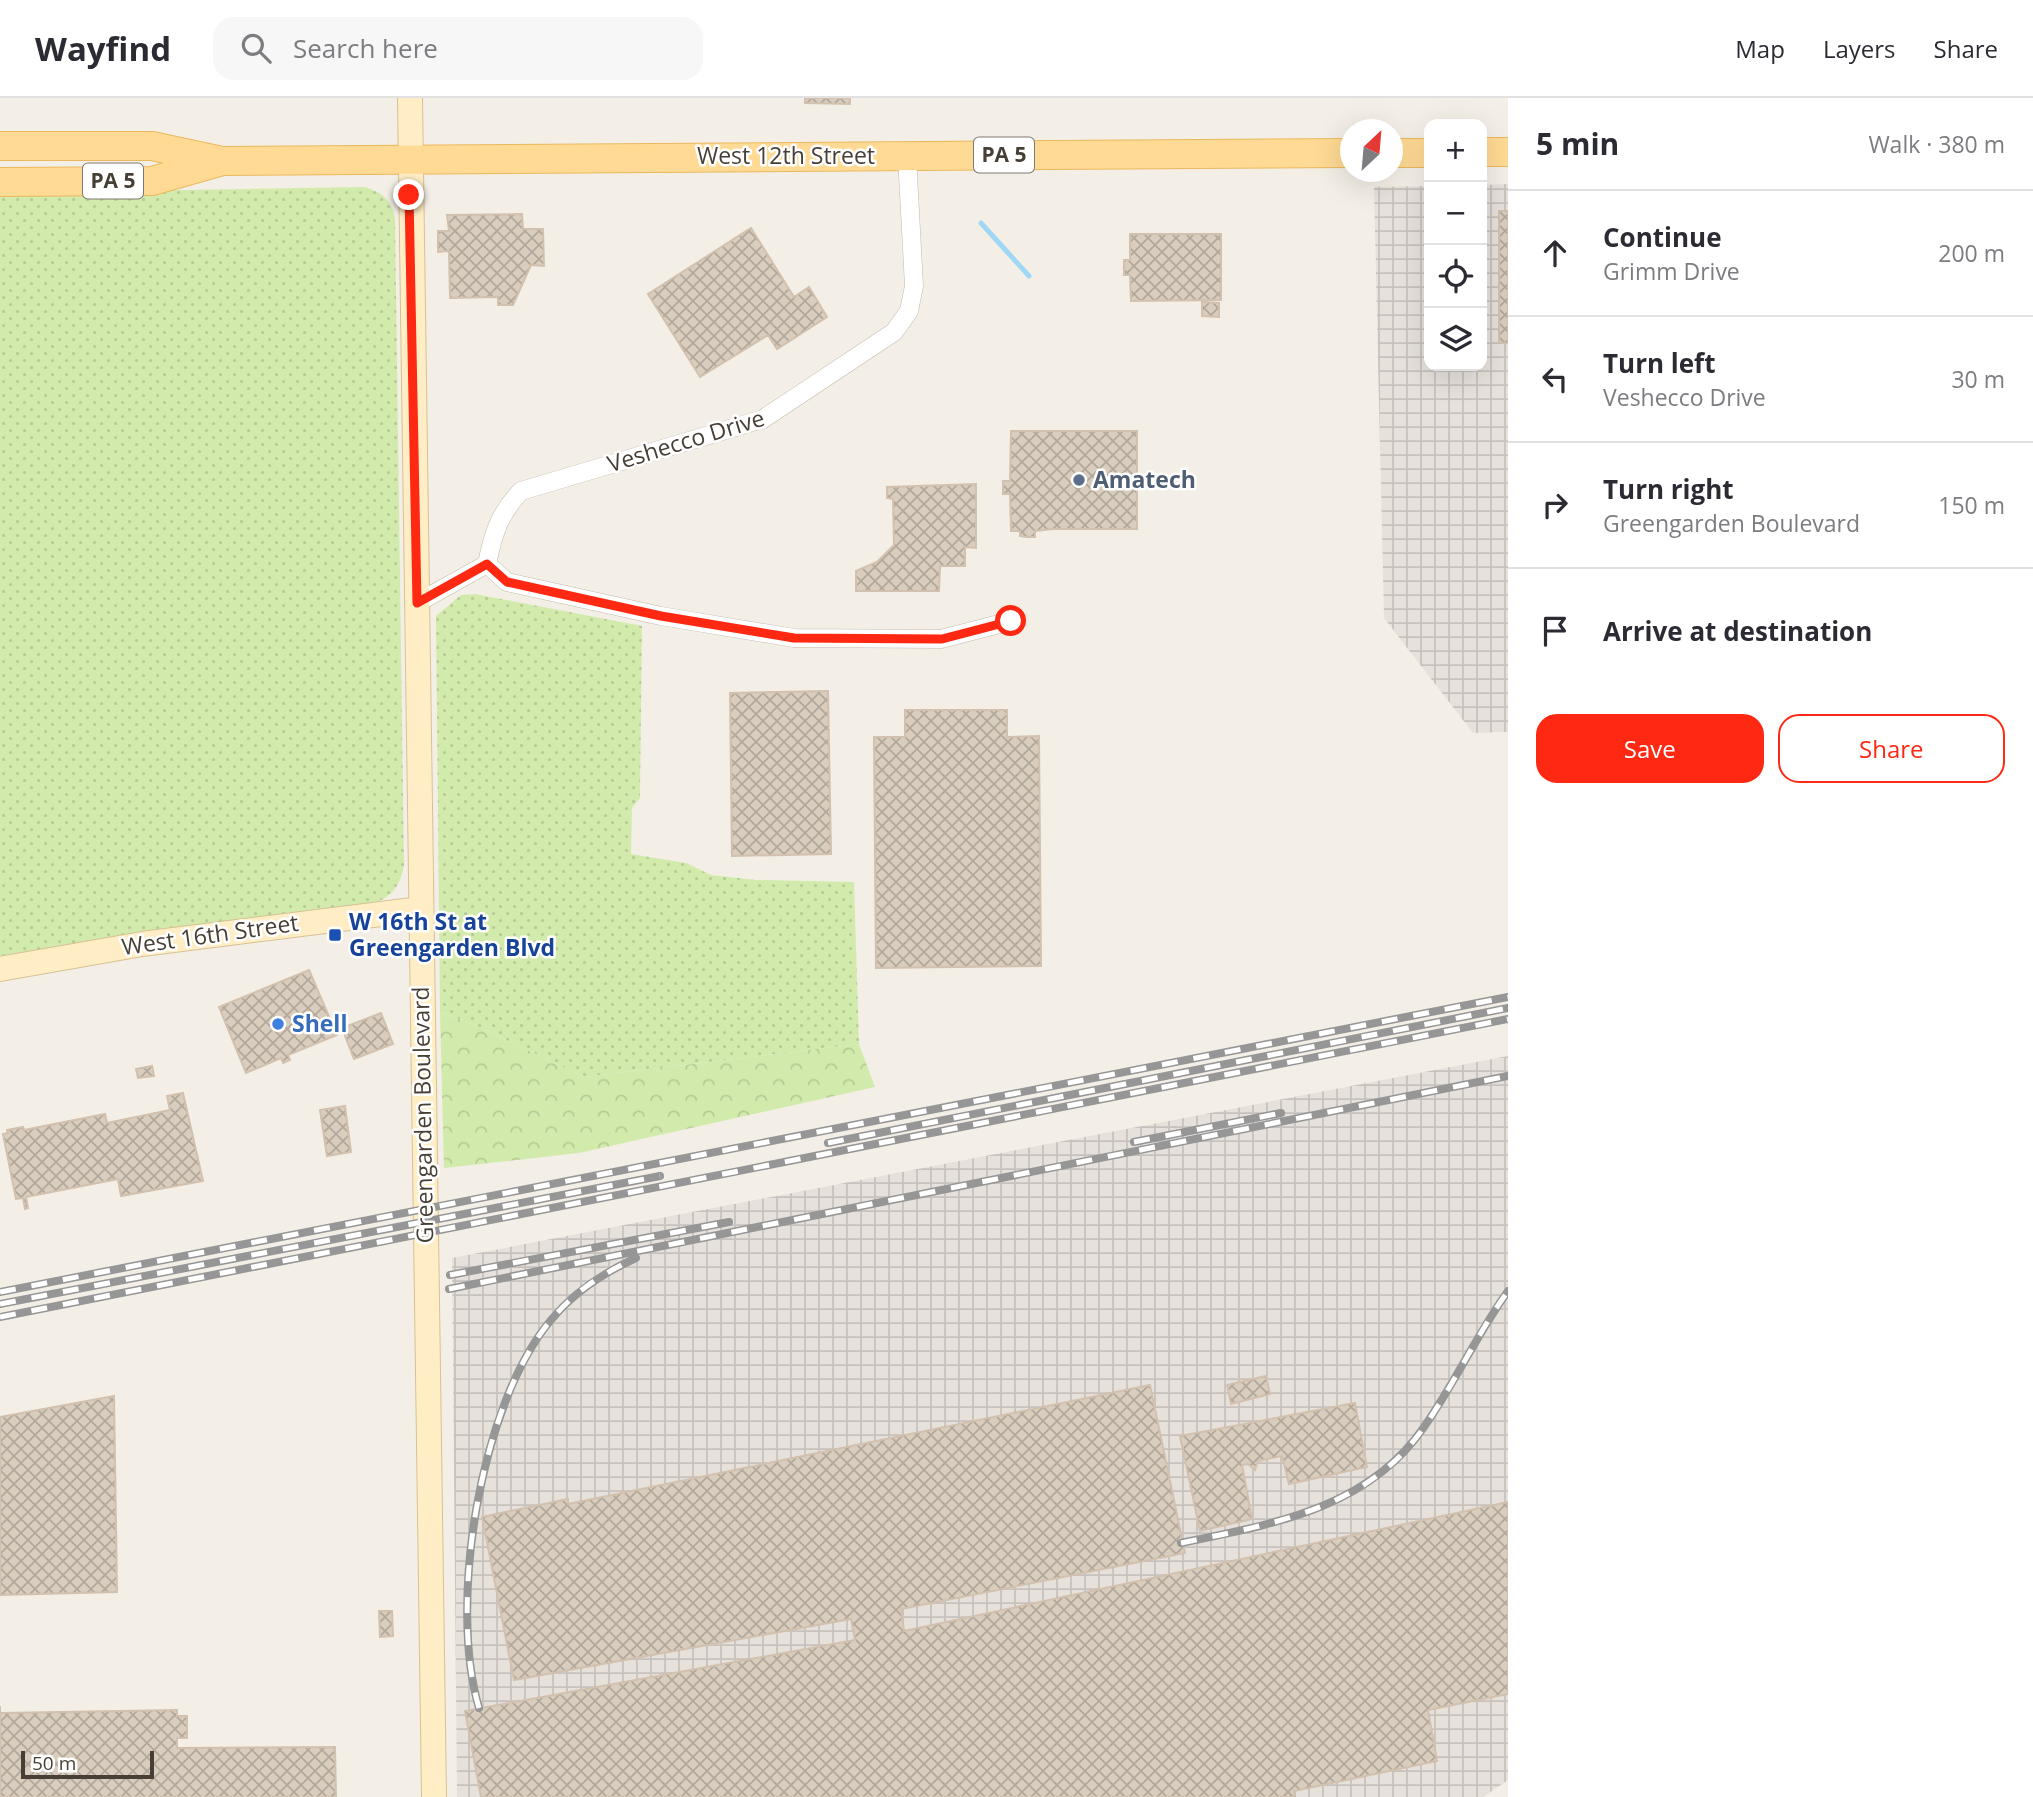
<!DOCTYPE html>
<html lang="en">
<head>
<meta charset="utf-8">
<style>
  body { margin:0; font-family:"Open Sans",sans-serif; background:#f7f7f7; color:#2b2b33 }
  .controls { position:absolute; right:21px; top:21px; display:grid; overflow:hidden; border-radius:14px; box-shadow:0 7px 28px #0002 }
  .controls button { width:63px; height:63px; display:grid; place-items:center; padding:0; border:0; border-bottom:2px solid #e1e1e2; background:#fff; color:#2b2b33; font:35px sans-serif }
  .compass { position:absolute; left:1340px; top:21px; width:63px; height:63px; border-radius:50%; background:#fff; box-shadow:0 7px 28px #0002; rotate:26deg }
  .scale { position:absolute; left:21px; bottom:18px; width:133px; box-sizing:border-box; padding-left:7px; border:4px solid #473f35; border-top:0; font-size:19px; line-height:24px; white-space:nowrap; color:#473f35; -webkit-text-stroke:5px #fff; paint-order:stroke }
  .stop { position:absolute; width:21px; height:21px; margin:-16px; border:5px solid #ff2812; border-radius:50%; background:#fff }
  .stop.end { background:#ff2812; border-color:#fff; box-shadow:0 2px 7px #0008 }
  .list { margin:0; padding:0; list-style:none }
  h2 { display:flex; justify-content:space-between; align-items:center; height:91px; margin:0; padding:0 28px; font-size:30px }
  h2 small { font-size:23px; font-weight:400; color:#7c7c81 }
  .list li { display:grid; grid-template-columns:46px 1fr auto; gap:21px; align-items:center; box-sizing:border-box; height:126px; padding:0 28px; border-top:2px solid #e1e1e2 }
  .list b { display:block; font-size:26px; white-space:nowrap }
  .list p { margin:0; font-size:23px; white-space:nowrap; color:#7c7c81 }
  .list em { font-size:23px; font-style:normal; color:#7c7c81 }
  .actions { display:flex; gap:14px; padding:21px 28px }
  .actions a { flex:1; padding:16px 0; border:2px solid #ff2812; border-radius:21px; text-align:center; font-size:24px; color:#ff2812 }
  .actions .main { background:#ff2812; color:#fff }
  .icon { flex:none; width:38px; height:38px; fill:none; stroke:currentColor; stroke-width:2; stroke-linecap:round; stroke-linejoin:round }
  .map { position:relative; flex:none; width:1508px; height:1699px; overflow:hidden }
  header { display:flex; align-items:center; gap:42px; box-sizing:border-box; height:98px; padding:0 35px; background:#fff; border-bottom:2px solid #e1e1e2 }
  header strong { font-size:33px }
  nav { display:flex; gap:38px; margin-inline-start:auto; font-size:24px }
  .search { width:490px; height:63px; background:#f7f7f7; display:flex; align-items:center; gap:18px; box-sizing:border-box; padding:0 24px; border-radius:21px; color:#7c7c81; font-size:26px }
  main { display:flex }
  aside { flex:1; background:#fff }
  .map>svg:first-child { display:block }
  .industrial { fill:url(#industrial-grid) }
  .grass { fill:url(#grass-dots) }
  .forest { fill:url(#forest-crowns) }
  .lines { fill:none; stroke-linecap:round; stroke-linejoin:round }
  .stream { stroke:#9fd7f4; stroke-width:5 }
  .building { fill:url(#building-cross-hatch); stroke:#d2c1ae; stroke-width:2 }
  .street-casing { stroke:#c3b9ab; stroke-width:19 }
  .secondary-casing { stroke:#d7c194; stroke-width:26 }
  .primary-casing { stroke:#eab85e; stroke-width:30 }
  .street { stroke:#fff; stroke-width:18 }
  .secondary { stroke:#ffeec5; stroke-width:24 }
  .primary { stroke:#ffda94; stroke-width:28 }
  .rail-casing { stroke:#969696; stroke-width:8 }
  .rail { stroke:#fff; stroke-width:5; stroke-dasharray:16; stroke-linecap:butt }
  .route { stroke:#ff2812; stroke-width:9 }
  .service-dot { fill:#5c6f8a; stroke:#fff; stroke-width:2.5 }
  .transit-dot { fill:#1a4fb4; stroke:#fff; stroke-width:2.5 }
  .shop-dot { fill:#3f7fe0; stroke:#fff; stroke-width:2.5 }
  .labels { text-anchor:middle; stroke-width:5; stroke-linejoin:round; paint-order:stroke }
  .shield { fill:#fff; stroke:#7e7972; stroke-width:2 }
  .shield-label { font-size:21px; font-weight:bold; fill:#473f35 }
  .street-label { font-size:23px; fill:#473f35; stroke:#fff }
  .service-label { font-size:23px; font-weight:bold; fill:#4e5e75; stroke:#fff; text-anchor:start }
  .transit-label { font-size:23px; font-weight:bold; fill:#164399; stroke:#fff; text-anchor:start }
  .shop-label { font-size:23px; font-weight:bold; fill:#366cbe; stroke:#fff; text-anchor:start }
</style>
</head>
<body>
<header>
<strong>Wayfind</strong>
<div class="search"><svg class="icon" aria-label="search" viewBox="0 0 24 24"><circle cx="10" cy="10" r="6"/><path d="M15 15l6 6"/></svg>Search here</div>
<nav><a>Map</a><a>Layers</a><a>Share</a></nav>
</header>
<main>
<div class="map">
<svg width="1508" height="1699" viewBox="0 0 1508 1699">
  <defs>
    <pattern id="industrial-grid" width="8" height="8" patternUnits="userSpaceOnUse" patternTransform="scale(1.75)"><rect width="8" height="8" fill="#e6e1db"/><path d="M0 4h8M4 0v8" fill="none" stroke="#c7c2bd"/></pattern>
    <pattern id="grass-dots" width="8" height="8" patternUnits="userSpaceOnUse" patternTransform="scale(1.75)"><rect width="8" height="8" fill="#d2ebad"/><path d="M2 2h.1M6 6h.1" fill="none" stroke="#b6cb95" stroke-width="1.8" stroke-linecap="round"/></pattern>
    <pattern id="forest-crowns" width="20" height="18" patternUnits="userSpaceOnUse" patternTransform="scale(1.75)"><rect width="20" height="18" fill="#d2ebad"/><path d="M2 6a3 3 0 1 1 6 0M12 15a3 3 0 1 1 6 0" fill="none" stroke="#b6cb95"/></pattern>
    <pattern id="building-cross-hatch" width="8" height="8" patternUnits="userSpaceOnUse" patternTransform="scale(1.75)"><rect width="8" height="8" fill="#d9cdbe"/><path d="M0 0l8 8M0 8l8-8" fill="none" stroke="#b2a89b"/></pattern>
  </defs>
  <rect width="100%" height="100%" fill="#f4efe6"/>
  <path class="industrial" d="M1508,86V634L1473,635L1384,520L1374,89L1429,88V268H1482V87Z
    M1508,958V1682L1483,1699H457L452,1160Z"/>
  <path class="grass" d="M364,89C381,93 393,103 395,121L404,767C401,785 394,797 377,804L0,861V95Z
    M475,496L642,528L640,700L632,710L631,756L686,765L711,777L756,782L854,784L859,946L584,979L475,927L440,914L436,518L461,497Z"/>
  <path class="forest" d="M440,914L475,927L584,979L859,946L875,989L579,1055L444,1070Z"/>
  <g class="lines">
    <path class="stream" d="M981,125L1029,178"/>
  </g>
  <path class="building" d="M805,0H850V6L805,5Z
    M1499,113H1508V245H1499Z
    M522,116L523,131H543L544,168L531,167L513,207H498V199L450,200L449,153L438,154V133H449L447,117Z
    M751,130L794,199L809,189L827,219L777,251L768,237L700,279L648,196Z
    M1130,136H1221V202L1131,203L1130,177H1124V162H1130Z
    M1202,204L1219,205V219L1202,218Z
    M1011,333H1137V431H1053L1035,433V439H1027L1020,438V433H1011L1010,396H1003V383H1010Z
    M976,386V450L965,449V468H940L939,493H856V473L877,464L894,447L893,401L887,400V389Z
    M828,593L831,756L732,758L730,595Z
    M905,612H1007V639L1039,638L1041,868L876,870L874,639H905Z
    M309,872L337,937L288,957L290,962L283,965L281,960L246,975L219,909Z
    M381,915L393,946L354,961L342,930Z
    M152,968L154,978L138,980L136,971Z
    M183,995L203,1083L121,1098L118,1081L26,1099L28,1110L25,1111L23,1100L16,1101L3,1036L8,1035L7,1032L23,1029L24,1032L105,1016L107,1025L170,1012L167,998Z
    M345,1008L351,1054L327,1058L320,1012Z
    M1266,1278L1270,1296L1231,1306L1227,1287Z
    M1150,1287L1185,1455L901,1511L904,1533L1508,1404V1596L1428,1612L1437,1663L1294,1693L1295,1699H481L465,1613L855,1542L851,1521L514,1582L482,1419L568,1401V1406Z
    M114,1298L117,1494L0,1497V1319Z
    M1355,1305L1367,1369L1289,1386L1282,1358L1258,1363L1255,1372L1248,1366L1242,1367L1252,1421L1200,1433L1180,1338Z
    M379,1513H392L393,1538L380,1539Z
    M0,1608V1615L177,1612V1618H187V1640H177V1650L335,1649L336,1699H0Z"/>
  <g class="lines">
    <g class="street-casing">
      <path id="street" d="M487,466L507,484L661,518L794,540L941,541L1011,523
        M417,505L487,466C493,436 499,416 521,393L763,321L894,234L909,213L914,188L907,58"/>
    </g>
    <g class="secondary-casing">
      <path id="secondary" d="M410,0L434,1699
        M0,871L142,846L421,811"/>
    </g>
    <g class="primary-casing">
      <path id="primary" d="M0,48H152L222,63L1350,55
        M1482,54H1508
        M1392,55H1429
        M0,84L152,83L219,64"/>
    </g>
    <use href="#street" class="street"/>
    <use href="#secondary" class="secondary"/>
    <use href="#primary" class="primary"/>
    <g class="rail-casing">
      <path id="rail" d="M1134,1044L1281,1015
        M828,1045L1508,910
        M450,1177L729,1124
        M449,1191L1508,978
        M0,1194L1508,899
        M0,1206L660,1078
        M0,1219L1508,921
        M1181,1445C1272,1426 1368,1411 1424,1329C1455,1285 1477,1236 1508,1193
        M479,1610C448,1506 480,1306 551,1222C574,1194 603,1175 636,1160"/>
    </g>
    <use href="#rail" class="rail"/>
  </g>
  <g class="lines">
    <path class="route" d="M409,97L417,505L487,466L507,484L661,518L794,540L942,541L1011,523"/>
  </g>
  <circle class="service-dot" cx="1079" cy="382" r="7"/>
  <rect class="transit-dot" x="328" y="830" width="14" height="14" rx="3.5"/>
  <circle class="shop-dot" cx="278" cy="926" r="7"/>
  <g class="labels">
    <g class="shield">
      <rect x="974" y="39.5" width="60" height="35" rx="5"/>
      <rect x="83" y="65.5" width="60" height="35" rx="5"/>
    </g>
    <g class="shield-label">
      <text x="1004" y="64">PA 5</text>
      <text x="113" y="90">PA 5</text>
    </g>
    <g class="street-label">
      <text x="786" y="66">West 12th Street</text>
      <text transform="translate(686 343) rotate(-17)" y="8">Veshecco Drive</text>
      <text transform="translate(210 837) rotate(-8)" y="8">West 16th Street</text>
      <text transform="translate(423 1017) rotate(-91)" y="8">Greengarden Boulevard</text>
    </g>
    <g class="service-label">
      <text x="1093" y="390">Amatech</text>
    </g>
    <g class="transit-label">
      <text x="349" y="832">W 16th St at<tspan x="349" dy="26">Greengarden Blvd</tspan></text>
    </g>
    <g class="shop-label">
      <text x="292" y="934">Shell</text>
    </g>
  </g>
</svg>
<div class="controls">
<button>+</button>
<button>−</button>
<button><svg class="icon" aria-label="locate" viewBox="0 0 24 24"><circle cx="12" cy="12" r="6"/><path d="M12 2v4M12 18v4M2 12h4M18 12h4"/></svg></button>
<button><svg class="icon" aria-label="layers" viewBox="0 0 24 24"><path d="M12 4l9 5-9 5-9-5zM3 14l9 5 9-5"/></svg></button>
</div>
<svg class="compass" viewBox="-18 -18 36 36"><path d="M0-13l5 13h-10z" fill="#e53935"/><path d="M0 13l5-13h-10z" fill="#7c7c81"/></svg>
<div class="scale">50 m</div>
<div class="stop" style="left:1011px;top:523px"></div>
<div class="stop end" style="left:409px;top:97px"></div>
</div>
<aside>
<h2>5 min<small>Walk · 380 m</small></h2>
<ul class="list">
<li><svg class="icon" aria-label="ahead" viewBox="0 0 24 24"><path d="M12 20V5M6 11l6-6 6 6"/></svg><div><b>Continue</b><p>Grimm Drive</p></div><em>200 m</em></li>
<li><svg class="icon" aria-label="left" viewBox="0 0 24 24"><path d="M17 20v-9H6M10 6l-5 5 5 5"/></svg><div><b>Turn left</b><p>Veshecco Drive</p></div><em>30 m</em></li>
<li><svg class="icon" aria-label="right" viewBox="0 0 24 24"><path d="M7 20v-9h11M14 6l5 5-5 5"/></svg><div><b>Turn right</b><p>Greengarden Boulevard</p></div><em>150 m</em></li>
<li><svg class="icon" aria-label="arrive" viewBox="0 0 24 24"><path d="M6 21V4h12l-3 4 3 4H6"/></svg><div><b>Arrive at destination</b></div></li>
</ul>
<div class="actions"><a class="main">Save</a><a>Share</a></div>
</aside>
</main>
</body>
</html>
